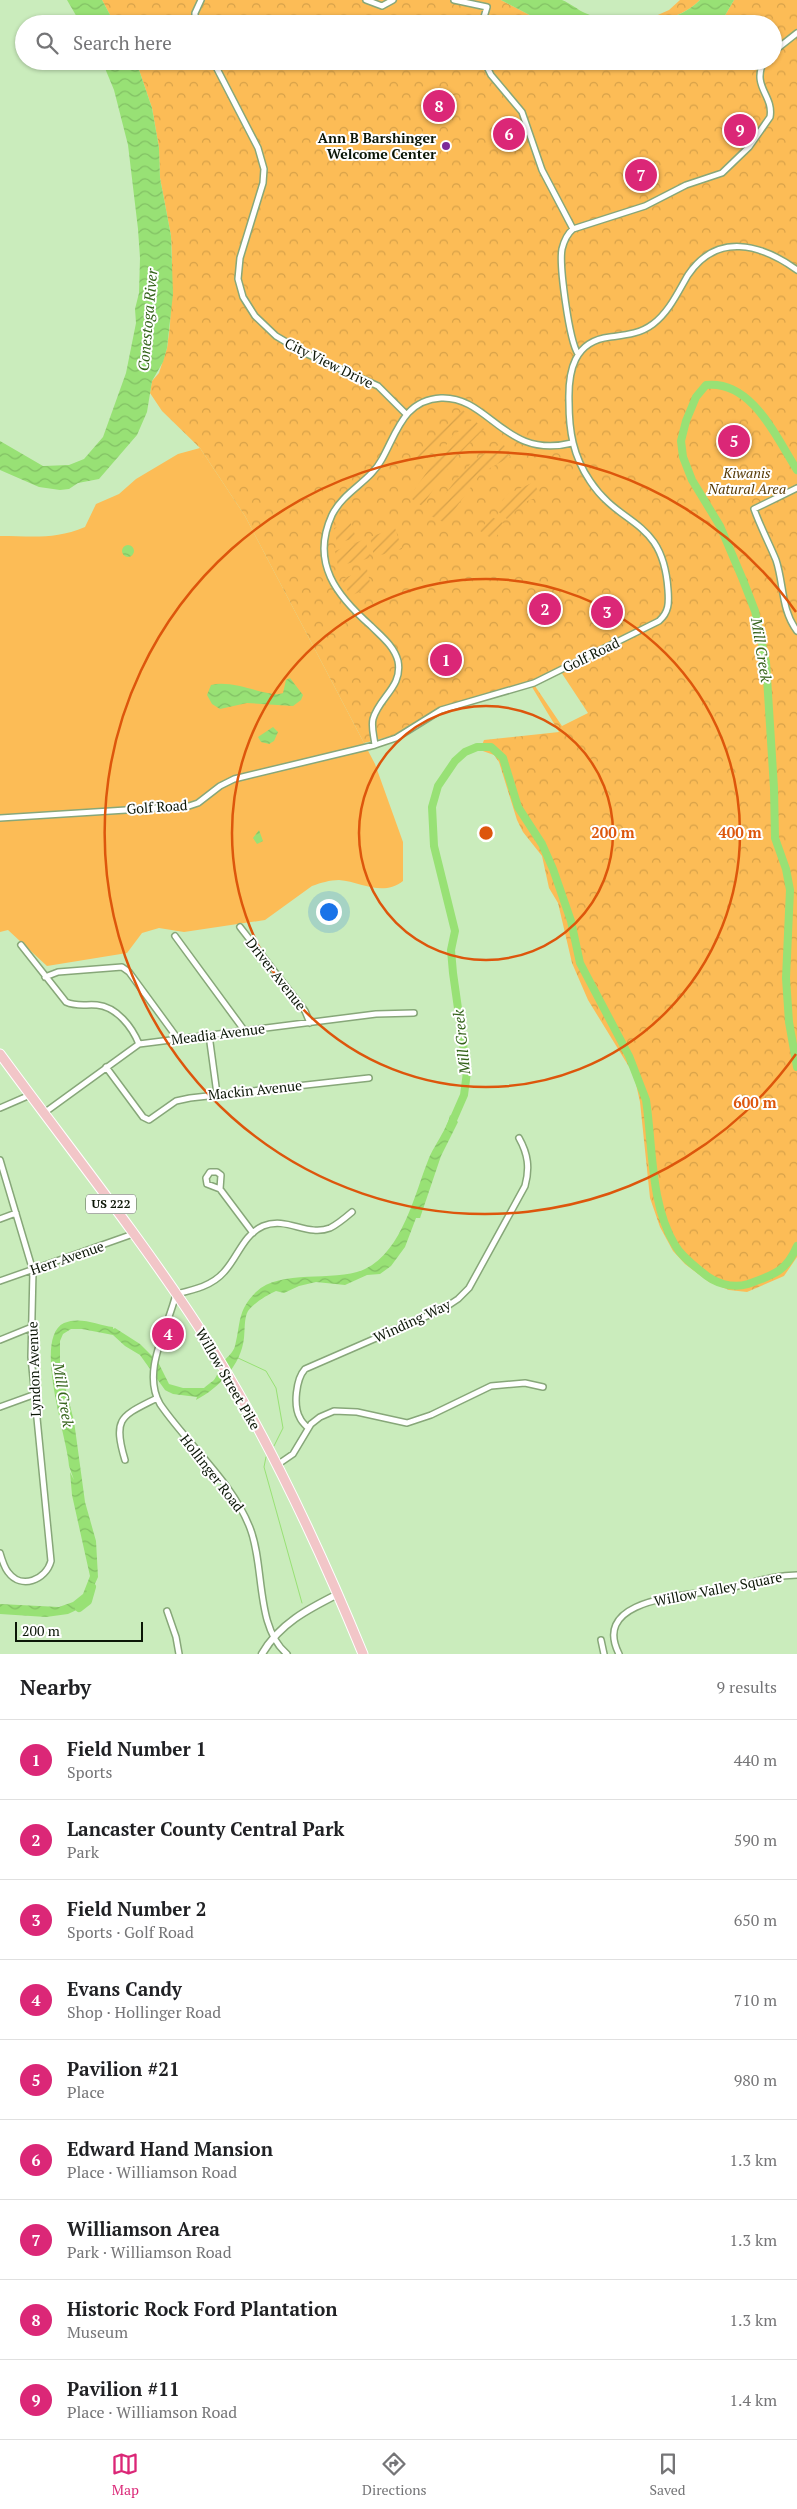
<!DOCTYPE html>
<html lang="en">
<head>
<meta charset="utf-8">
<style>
  body { margin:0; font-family:"PT Serif",serif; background:#f2f2f2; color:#202124 }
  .scale { position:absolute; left:15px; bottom:12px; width:128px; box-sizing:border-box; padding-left:5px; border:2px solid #0b1606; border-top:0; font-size:14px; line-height:18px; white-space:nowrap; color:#0b1606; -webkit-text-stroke:4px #fff; paint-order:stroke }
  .you { position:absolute; left:328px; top:911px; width:18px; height:18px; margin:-12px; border:4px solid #fff; border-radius:50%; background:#1a73e8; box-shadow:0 0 0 8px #1a73e833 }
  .badge { display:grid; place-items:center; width:32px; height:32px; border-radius:50%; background:#db2777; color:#fff; font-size:16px; font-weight:700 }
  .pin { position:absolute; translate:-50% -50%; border:2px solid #fff; box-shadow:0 1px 5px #0006 }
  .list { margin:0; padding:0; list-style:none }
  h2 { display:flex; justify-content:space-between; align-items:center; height:65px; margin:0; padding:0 20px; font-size:21px }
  h2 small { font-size:16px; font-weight:400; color:#757577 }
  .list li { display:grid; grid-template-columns:32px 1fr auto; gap:15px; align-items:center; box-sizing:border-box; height:80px; padding:0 20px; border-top:1px solid #e0e0e0 }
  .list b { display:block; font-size:19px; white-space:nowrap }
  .list p { margin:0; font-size:16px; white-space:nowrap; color:#757577 }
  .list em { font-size:16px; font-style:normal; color:#757577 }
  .icon { flex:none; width:28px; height:28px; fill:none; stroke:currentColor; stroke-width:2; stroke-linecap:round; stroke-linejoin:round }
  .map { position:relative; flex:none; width:797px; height:1654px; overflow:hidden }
  .search { position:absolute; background:#fff; box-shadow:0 1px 4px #0004; left:15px; right:15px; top:15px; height:55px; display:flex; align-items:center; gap:12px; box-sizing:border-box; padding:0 18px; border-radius:28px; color:#757577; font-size:19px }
  .sheet { height:785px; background:#fff }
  nav { display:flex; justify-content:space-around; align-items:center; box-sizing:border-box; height:70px; border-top:1px solid #e0e0e0; background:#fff; font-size:14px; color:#757577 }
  nav a { display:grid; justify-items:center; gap:2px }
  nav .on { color:#db2777 }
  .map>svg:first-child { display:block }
  .grass { fill:#fcbc56 }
  .park { fill:url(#park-crowns); fill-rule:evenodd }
  .garden { fill:url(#garden-furrows) }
  .water { fill:url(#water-waves) }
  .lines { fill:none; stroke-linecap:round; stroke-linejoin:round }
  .stream { stroke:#98e175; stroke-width:1 }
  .river { stroke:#98e175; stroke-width:8 }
  .minor-casing { stroke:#87a779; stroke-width:8 }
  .tertiary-casing { stroke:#87a779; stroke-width:9 }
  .trunk-casing { stroke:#fff; stroke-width:11 }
  .minor { stroke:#fff; stroke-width:5 }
  .tertiary { stroke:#fff; stroke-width:6 }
  .trunk { stroke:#f2c6c8; stroke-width:9 }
  .ring { fill:none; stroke:#dd560c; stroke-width:2.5 }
  .poi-dot { fill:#7e2a99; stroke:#fff; stroke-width:2 }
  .labels { text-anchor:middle; stroke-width:4; stroke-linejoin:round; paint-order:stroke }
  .shield { fill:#fff; stroke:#545c51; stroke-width:1 }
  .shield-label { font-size:12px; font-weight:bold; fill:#0b1606 }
  .poi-label { font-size:14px; font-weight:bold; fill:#0b1606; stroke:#fff; text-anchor:end }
  .street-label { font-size:14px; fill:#0b1606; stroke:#fff }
  .park-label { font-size:14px; font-style:italic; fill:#593c07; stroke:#fff }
  .water-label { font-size:15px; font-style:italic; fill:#35631b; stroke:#fff }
  .centre { fill:#dd560c; stroke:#fff; stroke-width:2.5 }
  .ring-label { font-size:15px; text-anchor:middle; font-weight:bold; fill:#dd560c; stroke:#fff; stroke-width:4; stroke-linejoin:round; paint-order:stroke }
</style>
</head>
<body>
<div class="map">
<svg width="797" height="1654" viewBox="0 0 797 1654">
  <defs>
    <pattern id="park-crowns" width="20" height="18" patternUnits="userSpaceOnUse" patternTransform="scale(1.25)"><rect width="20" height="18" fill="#fcbc56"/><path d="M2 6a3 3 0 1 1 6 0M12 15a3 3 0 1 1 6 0" fill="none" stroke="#d7a149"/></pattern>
    <pattern id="garden-furrows" width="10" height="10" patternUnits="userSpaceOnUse" patternTransform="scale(1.25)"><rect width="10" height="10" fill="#fcbc56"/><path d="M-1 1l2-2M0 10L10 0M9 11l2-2" fill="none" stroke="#d7a149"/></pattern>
    <pattern id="water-waves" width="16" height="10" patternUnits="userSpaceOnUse" patternTransform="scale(1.25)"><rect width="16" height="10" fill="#98e175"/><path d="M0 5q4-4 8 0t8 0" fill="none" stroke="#82c064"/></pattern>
  </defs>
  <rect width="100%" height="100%" fill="#caecbc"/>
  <path class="grass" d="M200,448L245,516L375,764L403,842V881C382,897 362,882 339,880C330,880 320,883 312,886L265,920L184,932L159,928L142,933L127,953L47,966L8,930L0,932V536C32,536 54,540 85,527L96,504L119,494L136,479L178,454Z"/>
  <path class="park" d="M102,0H501L547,24H115Z
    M680,0H700C683,17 663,20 640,23L669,10Z
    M734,0H797V1257L784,1276L747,1292L729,1290L709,1282L685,1264L673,1251L660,1227L650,1198L640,1102L636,1084L631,1070L588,1000L572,963L558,903L549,888L542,856L523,832L517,820L499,762L494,755L480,750L484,740L559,732L529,682L446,705L392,736L364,743L245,516L200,448L162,411L150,393L152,381L159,373L167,348L170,325L172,258L171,236L160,178L159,148L152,108L136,61H773V24H720ZM561,672L588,713L562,726L535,686Z"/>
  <path class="garden" d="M463,410L469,416L446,435L424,461L417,457L432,439Z
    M473,419L484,429L456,457L422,506L409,497L452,437Z
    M503,443L510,457L481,473L445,523L431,516C451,485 468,458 503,443Z
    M534,482L540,496L525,502L507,519L495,509L508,494Z
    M490,516L505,524L494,540L480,531Z
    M351,523L356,538L337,543L334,528Z
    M395,528L402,549L374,557L370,537Z
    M365,539L370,558L338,566L335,551Z
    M367,569L371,587L350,596L342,579Z"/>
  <path class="water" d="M67,0H102L115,24H81Z
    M501,0C514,0 552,0 562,0C570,3 578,10 585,13C620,29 672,28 700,0H734L720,24H547Z
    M102,61H136L152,108L159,148L160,178L171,236L173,294L167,348L163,362L152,381L147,412L137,435L99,479L78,483L69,489L60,490L39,487L0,470V441L43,466L69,465L84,459L103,437L126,373L136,323L135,309L139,293L140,258L138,229L128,145L114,90Z
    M122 551a6 6 0 1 1 12 0a6 6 0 1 1-12 0Z
    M290,678L303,695L301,700L293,706L247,703L220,709L212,704L207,695L211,685C235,679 270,699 283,693L286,680Z
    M273,727L278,732L274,741L269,744L261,742L258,737Z
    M259,830L263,841L257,844L253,838Z
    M450,1115L458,1122L441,1156L420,1218H416L405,1247L391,1266L380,1274L367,1275L345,1285L316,1282L299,1286L284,1293L276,1291C267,1295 254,1303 248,1311C244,1318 245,1330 244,1338C241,1365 219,1388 196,1400L197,1397L173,1394L165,1390L140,1355L125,1346L113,1335L82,1329H71L63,1334L60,1341V1367L74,1421L85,1502L96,1541L98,1577L85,1606L68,1614L46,1617L0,1614V1604L59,1607L73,1602L83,1594L90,1576L72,1495L70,1472L74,1480L69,1466C68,1440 32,1338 64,1323C80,1316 98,1325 113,1327V1329L115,1328L140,1344L158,1362L169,1384L183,1388H204C207,1385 210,1383 213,1381C218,1376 219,1367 224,1361C228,1356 233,1353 235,1346C241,1323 237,1311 256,1292C281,1268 336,1283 365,1269C403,1251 415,1192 429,1158C434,1146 448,1127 450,1115Z"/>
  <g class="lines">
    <path class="stream" d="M238,1358L266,1371L276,1388L283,1428L274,1446
      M266,1457L264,1467L302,1603"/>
    <path class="river" d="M797,470C776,437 752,380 706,385L696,397L686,421L681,441L683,457L692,480L720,526L743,580L755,611L766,662L774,788L775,838L786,869L790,890L786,978L789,1022L797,1067
      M450,1127L464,1095L467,1072L453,973L451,950L455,931L434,846L432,807L438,786L455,761L465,752L477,747H491L503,758L518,807L542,844L553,869L571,921L580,963L629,1056L646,1100C653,1146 650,1204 675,1245C681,1256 692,1264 702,1272C714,1283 732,1289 748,1284C773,1275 786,1272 797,1246
      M79,1608L88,1601L92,1587"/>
    <g class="minor-casing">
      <path id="minor" d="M366,0L382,6L393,0
        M454,0L487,7L482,24
        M195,24V13L201,0
        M773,52L797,33
        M213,61L258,148L264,169L263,183L240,258L238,279L243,297L255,316L276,336L305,353L378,386L406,414
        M484,61L491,75L522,112L542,170L573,229L645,206L686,185L722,173L749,147L770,117C774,95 751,87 764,61
        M573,229C567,234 564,241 562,249C559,265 569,340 578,354
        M797,488L754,509C760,526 769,543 776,560C784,584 781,610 797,631
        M375,745C374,736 371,727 373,719C379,697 403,687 398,661C394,646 382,637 371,626C337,596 310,563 332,515C344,491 370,482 382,459C397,432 404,400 441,398C490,396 504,460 572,443
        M0,818L189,806L198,803L220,786L234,779L375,745L396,738L441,710L534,683L659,621C669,612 669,603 668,590C663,518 621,528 590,481C573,456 569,431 569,402C568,371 574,341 610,337C625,335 640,334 653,324C669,312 678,292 688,275C717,232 761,244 797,270
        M240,927L305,1011L310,1023
        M175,936L244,1030
        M21,945L66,1002C77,1007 86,1004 97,1005C117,1007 132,1027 139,1044
        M45,977L58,972L122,967L129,972L178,1039
        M209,1035L217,1094
        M106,1067L143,1117L149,1120L176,1101L190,1098L369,1078
        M0,1108L30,1095
        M44,1113L139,1044L376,1014L414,1013
        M0,1160L33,1271L31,1357L51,1561C46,1580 21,1590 8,1572C4,1567 2,1560 0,1553
        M220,1189L221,1175L217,1172H210L206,1178L207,1184L220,1189L253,1233
        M0,1219L16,1213
        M0,1281L133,1234
        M0,1340L32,1327
        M0,1407L33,1395
        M308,1428C305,1425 301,1421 300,1418C293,1406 296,1379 305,1369L443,1309L458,1299L469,1288L525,1186C530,1168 528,1154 519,1138
        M125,1460C112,1417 122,1416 157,1398
        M277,1465L293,1454L311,1424L320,1417L334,1411L357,1412L407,1423L431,1415L491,1386L525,1383L543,1387
        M167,1611L176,1637L179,1654
        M601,1640L604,1654
        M287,1654C255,1627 265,1566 250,1528C232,1481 188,1445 160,1404C141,1371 168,1328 176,1294C193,1290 212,1286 224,1272C238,1257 243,1235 263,1226C287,1216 307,1237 330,1228C338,1224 345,1218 352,1212
        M619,1654C590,1597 689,1596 719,1590C745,1586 769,1575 797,1575"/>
    </g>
    <g class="tertiary-casing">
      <path id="tertiary" d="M262,1654C279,1624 308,1609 338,1594"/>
    </g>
    <g class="trunk-casing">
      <path id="trunk" d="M0,1054C66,1144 137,1233 198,1326C264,1428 317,1542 363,1654"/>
    </g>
    <use href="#minor" class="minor"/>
    <use href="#tertiary" class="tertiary"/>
    <use href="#trunk" class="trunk"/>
  </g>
  <g class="ring">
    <circle cx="486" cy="833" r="127"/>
    <circle cx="486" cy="833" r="254"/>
    <path d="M796 1054A381 381 0 1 1 796 612"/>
  </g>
  <circle class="poi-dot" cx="446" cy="146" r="5"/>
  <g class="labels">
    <rect class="shield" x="86" y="1194.5" width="50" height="19" rx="4"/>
    <g class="shield-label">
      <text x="111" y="1208">US 222</text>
    </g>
    <g class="poi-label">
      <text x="436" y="143">Ann B Barshinger<tspan x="436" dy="16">Welcome Center</tspan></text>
    </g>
    <g class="street-label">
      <text transform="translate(329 363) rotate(26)" y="5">City View Drive</text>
      <text transform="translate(591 655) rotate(-26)" y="5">Golf Road</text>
      <text transform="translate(157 807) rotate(-4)" y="5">Golf Road</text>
      <text transform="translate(276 974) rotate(52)" y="5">Driver Avenue</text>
      <text transform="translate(218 1034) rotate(-7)" y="5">Meadia Avenue</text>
      <text transform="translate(255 1090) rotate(-6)" y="5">Mackin Avenue</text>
      <text transform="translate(67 1258) rotate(-19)" y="5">Herr Avenue</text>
      <text transform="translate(412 1321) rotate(-25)" y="5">Winding Way</text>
      <text transform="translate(34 1369) rotate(-92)" y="5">Lyndon Avenue</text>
      <text transform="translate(228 1379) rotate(60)" y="5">Willow Street Pike</text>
      <text transform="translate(212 1473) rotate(52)" y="5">Hollinger Road</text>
      <text transform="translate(718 1589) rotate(-11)" y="5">Willow Valley Square</text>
    </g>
    <g class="park-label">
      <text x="747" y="478">Kiwanis<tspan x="747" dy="16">Natural Area</tspan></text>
    </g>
    <g class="water-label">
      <text transform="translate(148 320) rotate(-85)" y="5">Conestoga River</text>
      <text transform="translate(761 650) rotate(81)" y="5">Mill Creek</text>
      <text transform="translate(462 1042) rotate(-96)" y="5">Mill Creek</text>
      <text transform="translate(63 1395) rotate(81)" y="5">Mill Creek</text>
    </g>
  </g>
  <circle cx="486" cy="833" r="8" class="centre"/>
  <g class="ring-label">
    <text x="613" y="838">200 m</text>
    <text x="740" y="838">400 m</text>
    <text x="755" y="1108">600 m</text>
  </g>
</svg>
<div class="scale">200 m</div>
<div class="you"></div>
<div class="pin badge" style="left:446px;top:660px">1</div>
<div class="pin badge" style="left:545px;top:609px">2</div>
<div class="pin badge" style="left:607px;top:612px">3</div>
<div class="pin badge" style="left:168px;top:1334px">4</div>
<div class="pin badge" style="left:734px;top:441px">5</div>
<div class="pin badge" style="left:509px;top:134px">6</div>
<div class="pin badge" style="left:641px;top:175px">7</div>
<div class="pin badge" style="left:439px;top:106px">8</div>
<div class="pin badge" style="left:740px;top:130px">9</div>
<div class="search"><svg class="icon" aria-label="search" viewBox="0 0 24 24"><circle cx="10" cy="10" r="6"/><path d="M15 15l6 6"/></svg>Search here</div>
</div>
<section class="sheet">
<h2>Nearby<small>9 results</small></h2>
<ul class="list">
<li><span class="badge">1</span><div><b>Field Number 1</b><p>Sports</p></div><em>440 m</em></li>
<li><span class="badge">2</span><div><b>Lancaster County Central Park</b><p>Park</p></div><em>590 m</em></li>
<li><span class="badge">3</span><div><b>Field Number 2</b><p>Sports · Golf Road</p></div><em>650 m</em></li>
<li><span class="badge">4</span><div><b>Evans Candy</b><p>Shop · Hollinger Road</p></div><em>710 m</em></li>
<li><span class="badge">5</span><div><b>Pavilion #21</b><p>Place</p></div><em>980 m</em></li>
<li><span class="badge">6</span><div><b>Edward Hand Mansion</b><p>Place · Williamson Road</p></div><em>1.3 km</em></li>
<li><span class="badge">7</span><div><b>Williamson Area</b><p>Park · Williamson Road</p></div><em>1.3 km</em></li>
<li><span class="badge">8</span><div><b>Historic Rock Ford Plantation</b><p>Museum</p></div><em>1.3 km</em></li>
<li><span class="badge">9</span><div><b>Pavilion #11</b><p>Place · Williamson Road</p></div><em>1.4 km</em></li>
</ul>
</section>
<nav>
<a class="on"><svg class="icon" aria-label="map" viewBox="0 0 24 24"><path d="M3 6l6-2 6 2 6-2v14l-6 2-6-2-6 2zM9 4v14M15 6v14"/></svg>Map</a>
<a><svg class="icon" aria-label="directions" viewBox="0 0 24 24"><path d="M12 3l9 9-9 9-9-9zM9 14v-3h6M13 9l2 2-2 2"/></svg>Directions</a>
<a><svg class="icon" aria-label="saved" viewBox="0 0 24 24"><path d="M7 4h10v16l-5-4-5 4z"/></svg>Saved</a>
</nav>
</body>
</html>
